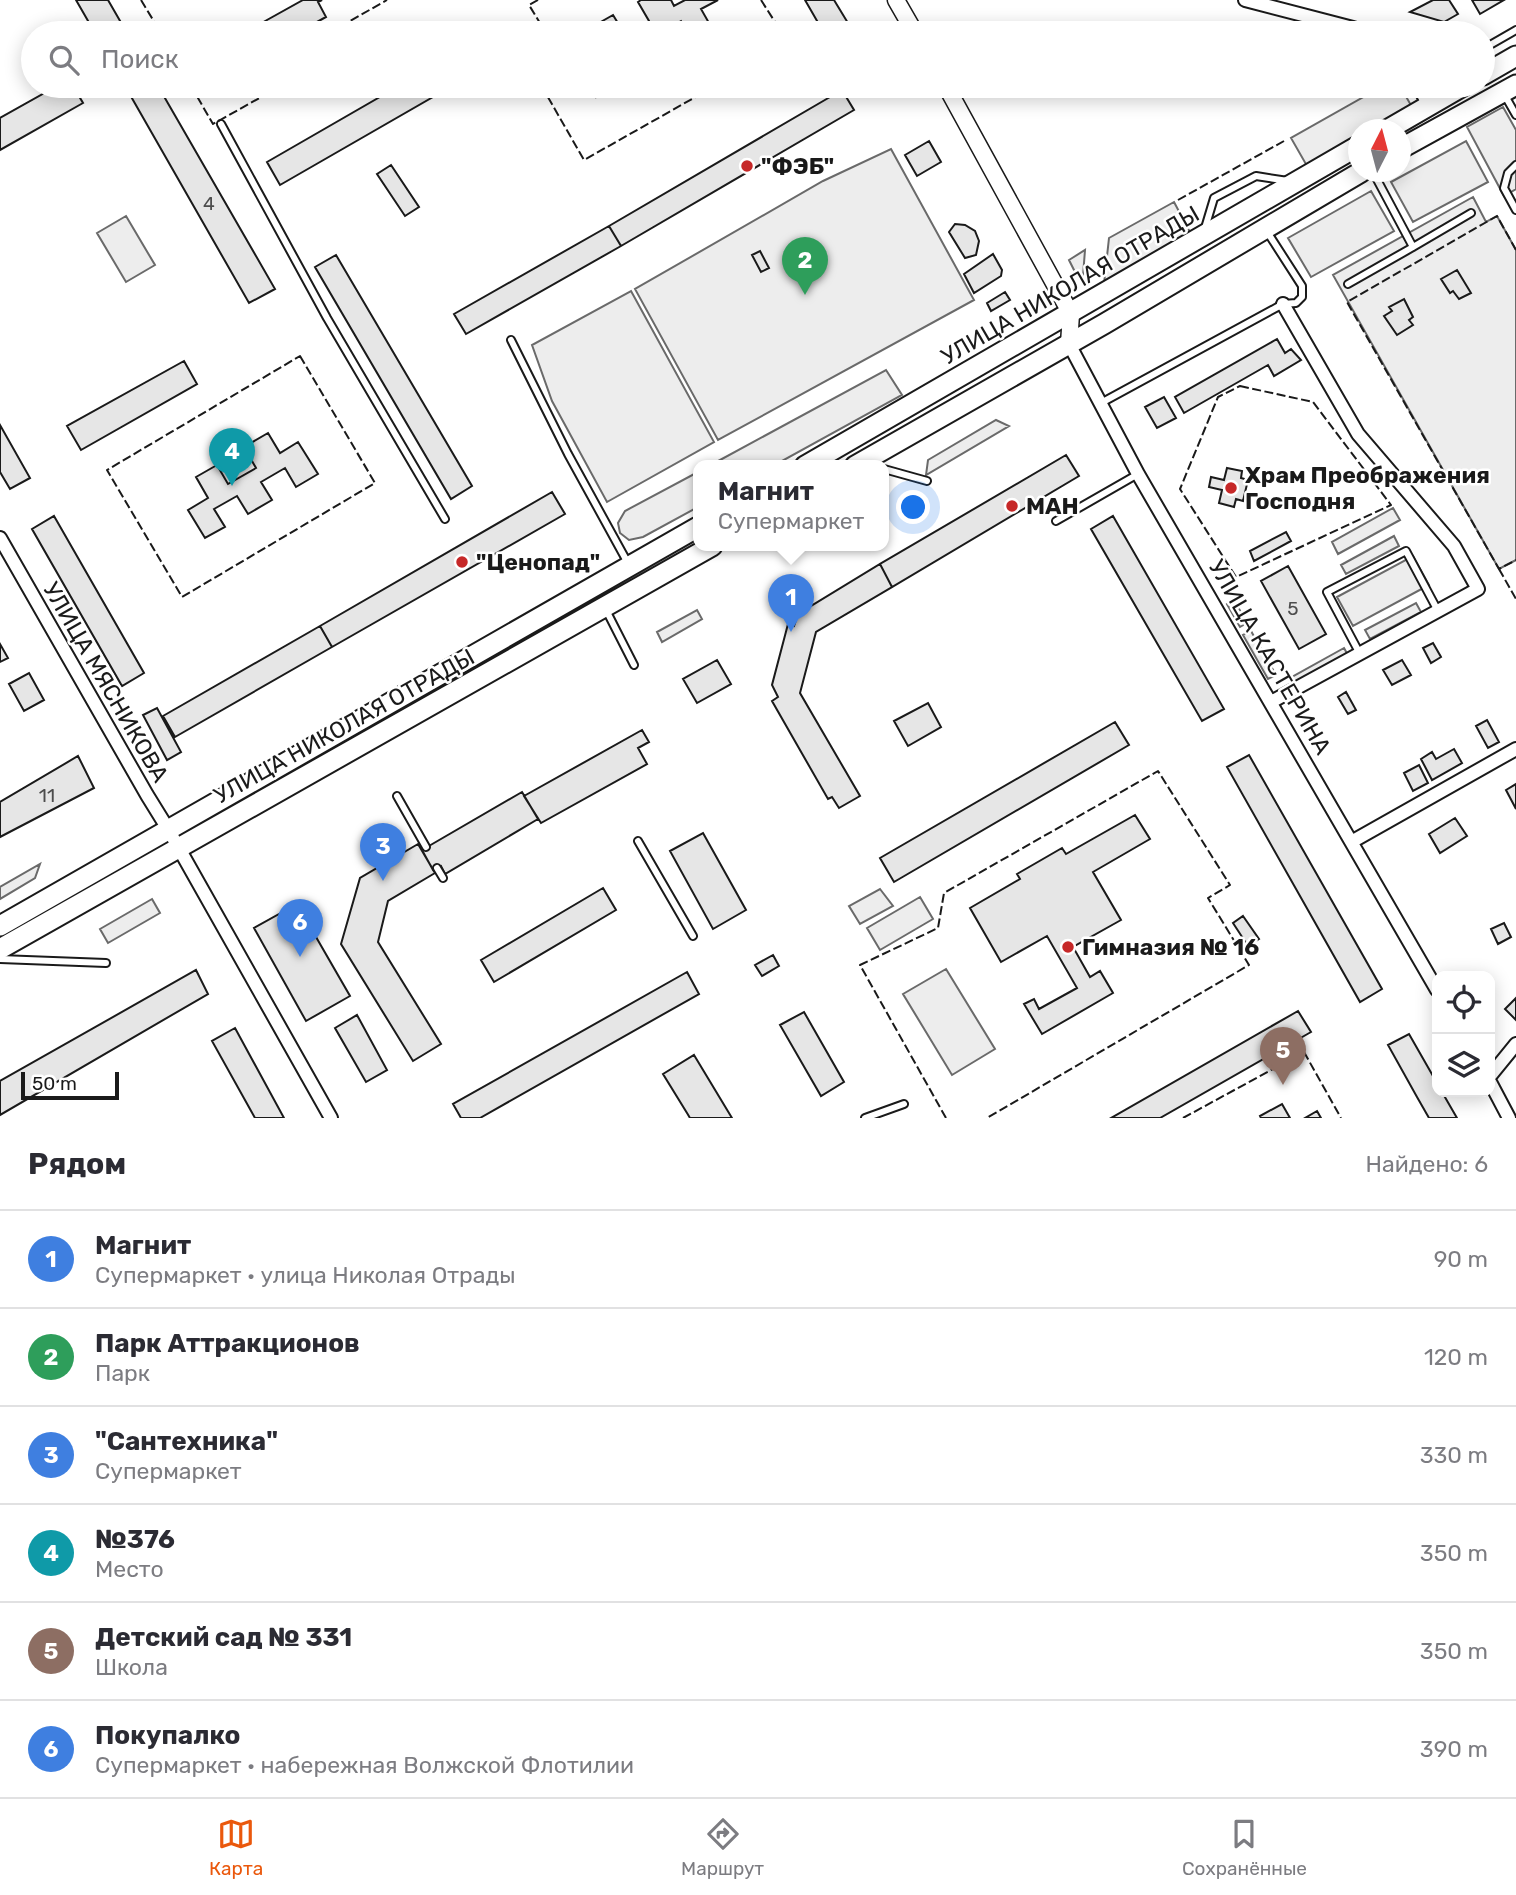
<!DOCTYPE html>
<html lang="ru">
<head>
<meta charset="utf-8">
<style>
  body { margin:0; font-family:Rubik,sans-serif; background:#f2f2f3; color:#2b2b33 }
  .controls { position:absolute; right:21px; bottom:21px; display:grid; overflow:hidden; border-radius:14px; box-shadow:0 4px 18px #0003 }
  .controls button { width:63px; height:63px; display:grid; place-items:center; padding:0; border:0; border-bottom:2px solid #e1e1e2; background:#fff; color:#2b2b33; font:35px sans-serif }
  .compass { position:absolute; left:1348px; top:119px; width:63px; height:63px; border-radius:50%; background:#fff; box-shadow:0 4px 18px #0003; rotate:6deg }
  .scale { position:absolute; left:21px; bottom:18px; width:98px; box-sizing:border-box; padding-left:7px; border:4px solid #1a1a1a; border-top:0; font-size:19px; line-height:24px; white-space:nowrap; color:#1a1a1a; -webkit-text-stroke:5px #fff; paint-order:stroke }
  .you { position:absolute; left:914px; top:508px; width:24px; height:24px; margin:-18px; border:5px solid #fff; border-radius:50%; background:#1a73e8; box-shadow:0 0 0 10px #1a73e833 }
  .badge { display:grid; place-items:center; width:46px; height:46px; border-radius:50%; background:#ea580c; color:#fff; font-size:23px; font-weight:700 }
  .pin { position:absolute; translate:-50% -58px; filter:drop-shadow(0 2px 4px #0008) }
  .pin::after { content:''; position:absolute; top:37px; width:24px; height:21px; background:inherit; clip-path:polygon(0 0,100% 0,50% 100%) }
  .popup { position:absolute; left:693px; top:460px; width:196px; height:91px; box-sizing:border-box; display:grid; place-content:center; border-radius:14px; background:#fff; filter:drop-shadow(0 2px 5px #0005); font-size:23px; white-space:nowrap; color:#7c7c81 }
  .popup b { font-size:26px; color:#2b2b33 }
  .popup::after { content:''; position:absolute; left:50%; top:100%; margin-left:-14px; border:14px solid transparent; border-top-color:#fff }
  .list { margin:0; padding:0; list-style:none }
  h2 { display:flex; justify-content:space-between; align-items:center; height:91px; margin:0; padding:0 28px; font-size:30px }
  h2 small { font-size:23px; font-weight:400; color:#7c7c81 }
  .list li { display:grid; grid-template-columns:46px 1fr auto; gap:21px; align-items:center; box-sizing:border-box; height:98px; padding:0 28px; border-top:2px solid #e1e1e2 }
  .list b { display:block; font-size:26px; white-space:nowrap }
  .list p { margin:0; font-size:23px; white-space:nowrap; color:#7c7c81 }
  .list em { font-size:23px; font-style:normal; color:#7c7c81 }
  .icon { flex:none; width:38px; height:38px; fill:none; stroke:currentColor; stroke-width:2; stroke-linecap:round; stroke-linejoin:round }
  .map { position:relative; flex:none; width:1516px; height:1118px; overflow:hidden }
  .search { position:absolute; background:#fff; box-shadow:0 4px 18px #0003; left:21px; right:21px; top:21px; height:77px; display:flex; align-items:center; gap:18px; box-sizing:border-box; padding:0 24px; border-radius:38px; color:#7c7c81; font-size:26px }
  .sheet { height:679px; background:#fff }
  nav { display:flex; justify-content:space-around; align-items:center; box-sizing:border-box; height:98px; border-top:2px solid #e1e1e2; background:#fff; font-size:19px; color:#7c7c81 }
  nav a { display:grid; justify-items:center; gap:4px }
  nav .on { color:#ea580c }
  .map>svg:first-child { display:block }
  .built { fill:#ededed; stroke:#6a6a6a; stroke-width:2 }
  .building { fill:#e6e6e6; stroke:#1a1a1a; stroke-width:2 }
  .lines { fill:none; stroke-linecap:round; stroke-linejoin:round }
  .lane-casing { stroke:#1a1a1a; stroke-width:10 }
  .street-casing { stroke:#1a1a1a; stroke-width:16 }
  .secondary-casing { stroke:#1a1a1a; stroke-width:19 }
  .primary-casing { stroke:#1a1a1a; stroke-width:23 }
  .lane { stroke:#fff; stroke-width:6 }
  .street { stroke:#fff; stroke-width:12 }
  .secondary { stroke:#fff; stroke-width:16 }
  .primary { stroke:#fff; stroke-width:19 }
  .fence { stroke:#1a1a1a; stroke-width:2; stroke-dasharray:9 3.5; stroke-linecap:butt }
  .poi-dot { fill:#c62828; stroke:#fff; stroke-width:2.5 }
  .labels { text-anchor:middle; stroke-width:5; stroke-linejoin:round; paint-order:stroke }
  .number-label { font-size:19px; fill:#4d4d4d }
  .poi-label { font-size:23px; font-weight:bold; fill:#1a1a1a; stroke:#fff; text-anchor:start }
  .street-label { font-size:23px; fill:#1a1a1a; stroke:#fff }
</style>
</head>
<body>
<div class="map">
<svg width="1516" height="1118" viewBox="0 0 1516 1118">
  <rect width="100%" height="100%" fill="#fff"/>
  <path class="built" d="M1383,86H1400L1412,107L1371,129L1358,130V137L1307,166L1291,138Z
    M1503,107L1516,130V189L1504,196L1467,127Z
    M1466,141L1488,182L1413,222L1391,182Z
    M891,149L974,300L718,440L635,289L823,181Z
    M1371,191L1394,231L1311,277L1288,238Z
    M1473,197L1486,222L1497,216L1516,250V560L1499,569L1333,275Z
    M1174,202L1191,234L1104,284L1109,238Z
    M126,216L155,265L126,282L97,233Z
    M1085,250L1083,276H1077L1069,260Z
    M631,291L714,442L607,502L552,401L532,345Z
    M886,370L902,395L773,466H709Z
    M996,420L1009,426L926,475L928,460Z
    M698,472V507L643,537L629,540L620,533L618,523L625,511Z
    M1393,508L1400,520L1338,554L1332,542Z
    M1394,536L1399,546L1346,574L1341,565Z
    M1413,556L1429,585L1353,626L1337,597Z
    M1234,600L1247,623L1240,627L1227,604Z
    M1416,603L1421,612L1370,639L1365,630Z
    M697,610L702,619L662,642L657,632Z
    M1251,631L1276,675L1268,679L1243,635Z
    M1344,648L1349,657L1297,686L1292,677Z
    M40,864L35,878L0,899V887Z
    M880,889L893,906L860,924L849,906Z
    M920,897L933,919L880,950L867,928Z
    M152,899L160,913L108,943L100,929Z
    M946,969L995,1049L952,1075L903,994Z"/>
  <path class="building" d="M76,0H108L127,33H95Z
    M303,0H322L318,2L326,17L297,33H263L258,25Z
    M641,0H671L674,6L685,0H718L701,9L713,30L707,33H688L681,21L660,33H628L649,21L638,2Z
    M805,0H834L848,23L829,33H824Z
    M1433,0H1449L1458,14L1444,22L1410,12Z
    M1472,0H1504L1480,14Z
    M613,15L624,33H587L585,31Z
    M502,27L506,33H490Z
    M57,86H73L83,103L0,150V118Z
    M125,86H158L275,289L249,303Z
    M399,86H452L280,185L267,162Z
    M590,86H615L596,97Z
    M842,90L854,110L621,246L609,226Z
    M929,141L941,162L917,176L905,155Z
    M391,165L419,207L405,216L377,174Z
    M955,224L965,225L975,231L979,241L976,255L965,258L949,232Z
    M609,226L621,246L466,334L454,314Z
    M760,251L769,268L761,272L752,255Z
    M993,254L1002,270L1001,276L974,293L964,274Z
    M336,255L472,486L451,499L315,267Z
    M1457,270L1471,293L1459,299L1453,291L1450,293L1441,279Z
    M1005,292L1010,300L991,311L987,303Z
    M1404,299L1413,317L1409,320L1413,325L1397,335L1384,316L1392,311L1389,307Z
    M1277,339L1285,353L1291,349L1301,360L1274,376L1268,365L1184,413L1175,397Z
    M184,361L197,384L81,450L67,426Z
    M1164,397L1176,418L1157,428L1145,407Z
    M0,425L30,478L10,489L0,472Z
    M268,433L280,453L298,442L318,474L296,487L285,468L261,482L272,500L248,514L237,496L214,509L225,527L205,538L188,510L208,498L196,477L217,465L228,484L256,468L244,447Z
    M1066,455L1079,476L892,587L880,564Z
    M1227,468L1242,471L1241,478L1248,480L1243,501L1236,499L1234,507L1219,503L1222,490L1209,487L1211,477L1224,480Z
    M552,492L565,514L332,647L320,626Z
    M54,516L144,673L122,686L32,529Z
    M1113,516L1224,709L1202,721L1091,529Z
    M1286,532L1291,541L1254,561L1250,551Z
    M880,564L892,587L816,632L800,693L860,796L839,808L832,797L828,799L772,701L778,697L772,685L788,624L794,626L798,614Z
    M1288,566L1326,634L1299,649L1261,581Z
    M320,626L332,647L175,737L163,716Z
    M1433,643L1441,657L1431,663L1423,648Z
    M0,644L8,658L0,662Z
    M717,660L731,684L697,703L683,679Z
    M1402,660L1411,675L1392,685L1383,670Z
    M29,673L44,700L24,711L9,684Z
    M1346,692L1356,710L1348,714L1338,697Z
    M928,703L941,727L908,746L894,721Z
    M157,708L181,752L167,760L143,715Z
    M1487,720L1499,742L1488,748L1476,726Z
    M1115,722L1129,745L894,882L880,858Z
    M642,730L649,742L638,748L647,764L541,823L524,796Z
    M1454,749L1462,763L1432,780L1421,759L1432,752L1436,759Z
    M1249,755L1382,989L1360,1002L1227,767Z
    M78,756L94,788L0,837V802Z
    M1419,765L1428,783L1413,791L1404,773Z
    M1516,784V809L1506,790Z
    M522,792L538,819L445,874L441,866L433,870L422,850Z
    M1135,815L1150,839L1093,872L1121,920L1073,947L1090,977L1100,971L1113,993L1042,1034L1024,1004L1034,999L1039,1009L1077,988L1047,936L1001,962L970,908L1020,879L1017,874L1062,848L1066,854Z
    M1455,818L1467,836L1440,853L1429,834Z
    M703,833L746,910L713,929L670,851Z
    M418,844L435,873L388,901L378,942L441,1044L413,1061L341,944L360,878Z
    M603,888L616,910L494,982L481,960Z
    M297,904L350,996L306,1021L254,928Z
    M1243,916L1259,939L1248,946L1233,923Z
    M1504,923L1511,937L1498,944L1491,929Z
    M773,955L779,966L762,976L755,965Z
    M196,970L208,994L0,1115V1081Z
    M687,972L699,994L480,1118H461L453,1104Z
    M1516,998V1020L1505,1009Z
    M1298,1011L1311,1032L1160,1118H1111Z
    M804,1012L844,1082L821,1096L780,1025Z
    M357,1015L387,1070L366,1082L335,1028Z
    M235,1028L284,1118H255L212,1041Z
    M1409,1034L1437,1083V1092H1442L1457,1118H1429L1417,1097L1388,1045Z
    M694,1055L732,1118H690L687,1113L663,1074Z
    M1282,1104L1290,1118H1261L1260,1116Z
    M1317,1111L1321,1118H1305Z"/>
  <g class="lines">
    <g class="lane-casing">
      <path id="lane" d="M1483,49L1516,30
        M1504,94L1516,115
        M221,124L327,318L445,519
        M1516,165L1508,173L1504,188L1516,210
        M1373,172L1413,247L1471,213
        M1205,228L1214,198L1256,176L1288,181
        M1348,284L1413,247
        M511,340L568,454L629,565
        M1101,403L1283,304L1296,303L1302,297V286L1266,230
        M884,469L927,481
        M1056,521L1138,474
        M606,610L634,665
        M1360,654L1327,592L1406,551L1438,611
        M397,796L426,847
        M638,841L693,936
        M437,868L443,878
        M0,959L106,963
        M865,1118L904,1104"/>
    </g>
    <g class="street-casing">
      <path id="street" d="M1245,0L1353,28L1366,33
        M1418,86L1429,105
        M1069,344L1138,474L1437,990
        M0,538L147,795L168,829L331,1118
        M1271,702L1478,589L1454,546L1358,434L1283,304
        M1353,841L1516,749
        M1490,1076L1516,1044
        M1490,1082L1509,1118"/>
    </g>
    <g class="secondary-casing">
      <path id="secondary" d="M896,0L915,33
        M946,86L1071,314L1069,344"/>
    </g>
    <g class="primary-casing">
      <path id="primary" d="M1483,75L1516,56
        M1387,130L1463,86
        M1400,149L1516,85
        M805,466L1358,146
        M855,466L1104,324L1361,172
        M0,926L698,527
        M0,949L712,546"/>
    </g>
    <use href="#lane" class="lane"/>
    <use href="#street" class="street"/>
    <use href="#secondary" class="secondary"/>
    <use href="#primary" class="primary"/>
    <path class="fence" d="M141,0L161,33
      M538,0L529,5L546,33
      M761,0L782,33
      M329,33L387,0
      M191,86L213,124L281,86
      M548,86L545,92L584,160L715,86
      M1178,200L1284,141
      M1516,250L1497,216L1347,302L1499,569L1516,560
      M300,356L375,483L182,597L107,470Z
      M1240,386L1313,402L1391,505L1236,577L1180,489L1218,397Z
      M1499,569L1516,599
      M946,1118L860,965L938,928L944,893L1158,771L1230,885L1208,898L1249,965L987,1118
      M1183,1118L1304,1052L1341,1118"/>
  </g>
  <g class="poi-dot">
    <circle cx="747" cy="166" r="7"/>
    <circle cx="1231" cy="488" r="7"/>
    <circle cx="1012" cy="506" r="7"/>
    <circle cx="462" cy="562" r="7"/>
    <circle cx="1068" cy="947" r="7"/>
  </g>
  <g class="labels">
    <g class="number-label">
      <text x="209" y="210">4</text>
      <text x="1293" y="615">5</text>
      <text x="47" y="802">11</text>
    </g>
    <g class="poi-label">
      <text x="761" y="174">"ФЭБ"</text>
      <text x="1245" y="483">Храм Преображения<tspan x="1245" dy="26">Господня</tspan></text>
      <text x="1026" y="514">МАН</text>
      <text x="476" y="570">"Ценопад"</text>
      <text x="1082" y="955">Гимназия № 16</text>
    </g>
    <g class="street-label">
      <text transform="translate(1070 285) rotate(-30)" y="8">УЛИЦА НИКОЛАЯ ОТРАДЫ</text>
      <text transform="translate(1270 657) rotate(60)" y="8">УЛИЦА КАСТЕРИНА</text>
      <text transform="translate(106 682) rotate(60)" y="8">УЛИЦА МЯСНИКОВА</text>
      <text transform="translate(344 726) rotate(-29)" y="8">УЛИЦА НИКОЛАЯ ОТРАДЫ</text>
    </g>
  </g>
</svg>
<div class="controls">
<button><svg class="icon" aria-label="locate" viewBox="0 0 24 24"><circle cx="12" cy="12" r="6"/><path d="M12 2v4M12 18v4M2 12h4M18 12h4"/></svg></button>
<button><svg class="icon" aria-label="layers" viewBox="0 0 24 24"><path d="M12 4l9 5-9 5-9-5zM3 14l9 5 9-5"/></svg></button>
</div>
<svg class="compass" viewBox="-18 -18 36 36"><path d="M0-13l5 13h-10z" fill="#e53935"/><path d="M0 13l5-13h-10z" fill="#7c7c81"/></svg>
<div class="scale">50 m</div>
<div class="you"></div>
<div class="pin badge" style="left:791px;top:632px;background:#3f7fe0">1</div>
<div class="popup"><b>Магнит</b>Супермаркет</div>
<div class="pin badge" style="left:805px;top:295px;background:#2e9e5b">2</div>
<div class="pin badge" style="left:383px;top:881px;background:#3f7fe0">3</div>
<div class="pin badge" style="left:232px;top:486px;background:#0f9aa8">4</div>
<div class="pin badge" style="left:1283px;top:1085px;background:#8d6e63">5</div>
<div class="pin badge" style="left:300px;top:957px;background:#3f7fe0">6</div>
<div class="search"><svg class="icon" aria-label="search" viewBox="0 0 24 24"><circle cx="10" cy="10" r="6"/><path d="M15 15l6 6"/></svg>Поиск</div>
</div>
<section class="sheet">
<h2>Рядом<small>Найдено: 6</small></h2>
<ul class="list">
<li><span class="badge" style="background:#3f7fe0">1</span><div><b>Магнит</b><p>Супермаркет · улица Николая Отрады</p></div><em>90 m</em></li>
<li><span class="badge" style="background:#2e9e5b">2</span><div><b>Парк Аттракционов</b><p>Парк</p></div><em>120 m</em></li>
<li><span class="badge" style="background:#3f7fe0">3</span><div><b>&quot;Сантехника&quot;</b><p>Супермаркет</p></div><em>330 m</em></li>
<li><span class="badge" style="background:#0f9aa8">4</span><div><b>№376</b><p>Место</p></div><em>350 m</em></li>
<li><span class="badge" style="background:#8d6e63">5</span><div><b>Детский сад № 331</b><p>Школа</p></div><em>350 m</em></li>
<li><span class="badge" style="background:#3f7fe0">6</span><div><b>Покупалко</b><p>Супермаркет · набережная Волжской Флотилии</p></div><em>390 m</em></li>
</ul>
</section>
<nav>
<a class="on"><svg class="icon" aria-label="map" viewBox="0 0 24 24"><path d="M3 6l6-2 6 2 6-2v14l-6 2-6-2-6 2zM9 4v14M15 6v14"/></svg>Карта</a>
<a><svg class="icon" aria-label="directions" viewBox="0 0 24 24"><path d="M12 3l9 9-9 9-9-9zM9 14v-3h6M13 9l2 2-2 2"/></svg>Маршрут</a>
<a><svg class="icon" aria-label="saved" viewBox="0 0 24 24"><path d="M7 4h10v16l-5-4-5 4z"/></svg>Сохранённые</a>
</nav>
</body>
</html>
